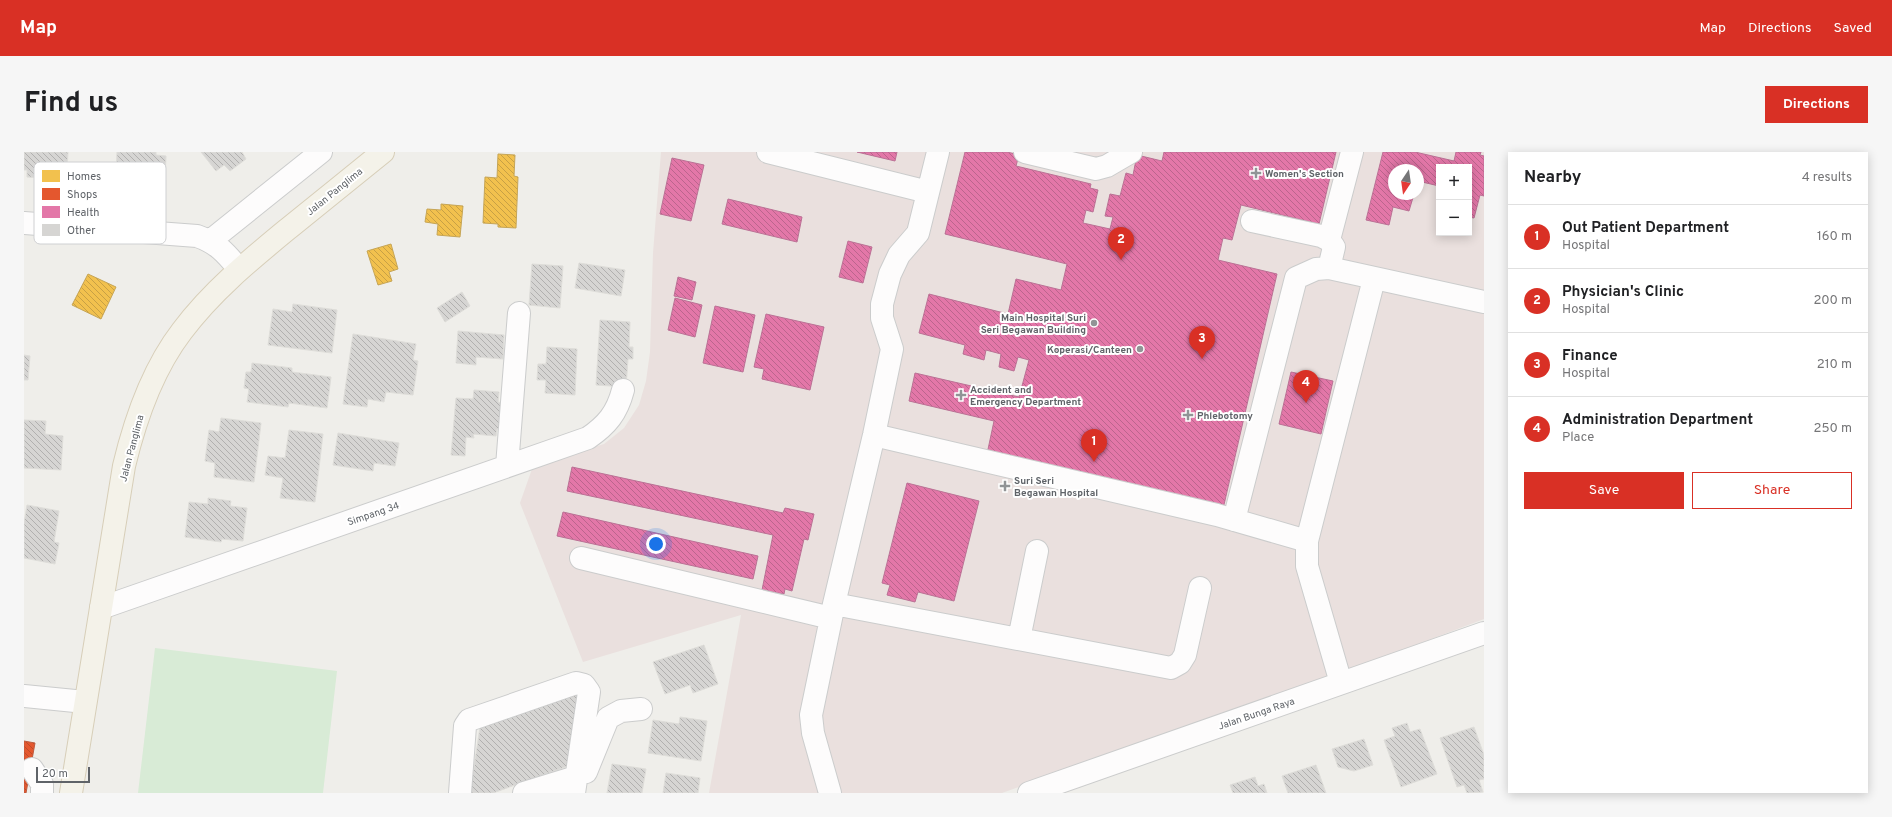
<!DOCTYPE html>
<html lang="en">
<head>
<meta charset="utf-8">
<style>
  body { margin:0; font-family:Overpass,sans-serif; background:#f6f6f6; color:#202124 }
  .controls { position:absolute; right:12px; top:12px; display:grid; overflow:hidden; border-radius:0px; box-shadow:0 2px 10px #0003 }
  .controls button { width:36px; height:36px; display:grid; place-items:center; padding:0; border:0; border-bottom:1px solid #e0e0e0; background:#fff; color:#202124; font:20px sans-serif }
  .compass { position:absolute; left:1364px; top:12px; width:36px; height:36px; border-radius:50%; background:#fff; box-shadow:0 2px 10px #0003; rotate:193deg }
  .scale { position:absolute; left:12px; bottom:10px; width:54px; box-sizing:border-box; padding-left:4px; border:2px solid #5f6368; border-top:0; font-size:11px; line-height:14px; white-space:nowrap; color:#5f6368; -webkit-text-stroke:3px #fff; paint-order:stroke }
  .you { position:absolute; left:632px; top:392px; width:14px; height:14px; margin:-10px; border:3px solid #fff; border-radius:50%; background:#1a73e8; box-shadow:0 0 0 6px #1a73e833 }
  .badge { display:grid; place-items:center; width:26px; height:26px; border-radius:50%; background:#d93025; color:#fff; font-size:13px; font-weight:700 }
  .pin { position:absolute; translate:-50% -33px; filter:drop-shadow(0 1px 2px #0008) }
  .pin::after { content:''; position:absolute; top:21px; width:14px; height:12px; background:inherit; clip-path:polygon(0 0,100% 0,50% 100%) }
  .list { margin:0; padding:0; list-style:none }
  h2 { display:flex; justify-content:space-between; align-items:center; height:52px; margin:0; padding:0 16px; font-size:17px }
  h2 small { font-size:13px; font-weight:400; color:#757577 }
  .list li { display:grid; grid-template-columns:26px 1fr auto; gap:12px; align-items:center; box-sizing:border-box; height:64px; padding:0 16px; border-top:1px solid #e0e0e0 }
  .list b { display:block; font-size:15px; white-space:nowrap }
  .list p { margin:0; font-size:13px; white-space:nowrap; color:#757577 }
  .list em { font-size:13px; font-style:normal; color:#757577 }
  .actions { display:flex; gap:8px; padding:12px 16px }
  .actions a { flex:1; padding:9px 0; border:1px solid #d93025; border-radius:0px; text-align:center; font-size:14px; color:#d93025 }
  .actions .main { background:#d93025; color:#fff }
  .map { position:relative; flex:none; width:1460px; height:641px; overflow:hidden; border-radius:0px }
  header { display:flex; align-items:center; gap:24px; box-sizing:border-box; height:56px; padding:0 20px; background:#d93025; color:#fff }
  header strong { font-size:19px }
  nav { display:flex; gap:22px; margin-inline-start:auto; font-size:14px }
  .intro { display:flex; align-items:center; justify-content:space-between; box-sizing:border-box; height:96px; padding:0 24px }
  h1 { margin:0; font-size:28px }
  .button { padding:10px 18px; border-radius:0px; background:#d93025; color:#fff; font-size:14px; font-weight:700 }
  main { display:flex; gap:24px; padding:0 24px }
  aside { flex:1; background:#fff; border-radius:0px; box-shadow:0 2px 10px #0003 }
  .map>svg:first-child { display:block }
  .medical { fill:#eae0de; fill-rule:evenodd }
  .green { fill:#d8ebd6 }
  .homes { fill:url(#homes-back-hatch); stroke:#c6a556 }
  .shops { fill:url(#shops-back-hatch); stroke:#bc5b3f }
  .health { fill:url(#health-back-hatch); stroke:#bb7195 }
  .building { fill:url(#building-back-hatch); stroke:#deddd9 }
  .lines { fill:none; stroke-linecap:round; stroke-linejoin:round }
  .minor-casing { stroke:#cbcccc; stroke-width:24 }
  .major-casing { stroke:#d7ceb8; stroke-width:24 }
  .minor { stroke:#fdfcfc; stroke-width:22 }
  .major { stroke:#f4f2e9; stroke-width:22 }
  .poi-dot { fill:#919496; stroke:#fff; stroke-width:1.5 }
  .labels { text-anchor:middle; stroke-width:4; stroke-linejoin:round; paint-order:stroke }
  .poi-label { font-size:10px; font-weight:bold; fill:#5f6368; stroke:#fff; text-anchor:start }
  .street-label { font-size:10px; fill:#5f6368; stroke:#fff }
  .key { fill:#fff; stroke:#cfd0d2; stroke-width:1 }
  .key-label { font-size:11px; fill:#5f6368 }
</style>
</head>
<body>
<header>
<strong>Map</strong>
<nav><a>Map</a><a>Directions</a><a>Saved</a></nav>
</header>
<div class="intro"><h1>Find us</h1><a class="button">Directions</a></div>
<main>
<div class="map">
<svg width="1460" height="641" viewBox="0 0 1460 641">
  <defs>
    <pattern id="homes-back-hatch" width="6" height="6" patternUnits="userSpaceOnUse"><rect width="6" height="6" fill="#f2c14e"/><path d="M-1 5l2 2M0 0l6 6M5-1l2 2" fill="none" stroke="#c7a045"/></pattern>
    <pattern id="shops-back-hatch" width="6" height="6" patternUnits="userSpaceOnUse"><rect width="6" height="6" fill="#e4572e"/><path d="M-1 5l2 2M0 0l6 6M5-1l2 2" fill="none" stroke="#bc4c2b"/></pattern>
    <pattern id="health-back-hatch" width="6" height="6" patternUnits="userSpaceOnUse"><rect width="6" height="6" fill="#e377a8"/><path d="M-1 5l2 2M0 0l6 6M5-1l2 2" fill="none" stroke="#bb658d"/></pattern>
    <pattern id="building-back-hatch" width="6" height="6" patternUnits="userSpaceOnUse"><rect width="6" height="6" fill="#d6d5d3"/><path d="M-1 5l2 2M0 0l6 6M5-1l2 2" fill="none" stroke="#b1b0af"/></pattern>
  </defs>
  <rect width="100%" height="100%" fill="#efeeea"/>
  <path class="medical" d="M637,0H1460V467L1315,522L978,641H685L717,463L559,510L496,351L508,317L540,304L580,292L600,276L615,253L622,229L626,200L629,101ZM1415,15H1445V81H1415ZM1370,18H1394V42H1370Z"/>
  <path class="green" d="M131,496L313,519L299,641H114Z"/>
  <path class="homes" d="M474,2L491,3L490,24L494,25L492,76L474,75V72L459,71L461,25L473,26Z
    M417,52L439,54L436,85L413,83L414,72L401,70L403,57L417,58Z
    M367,92L374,117L365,120L368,129L354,133L343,99Z
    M64,122L92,135L77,167L48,153Z"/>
  <path class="shops" d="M0,589L11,591L2,641H0Z"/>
  <path class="health" d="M833,0H873L871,9Z
    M941,0H983L995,3L992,14L1067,32L1066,36L1074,38L1069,60L1062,58L1059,71L1086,77L1089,65L1081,64L1086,42L1096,44L1102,21L1109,23L1113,3L1138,9L1140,0H1312L1295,72L1217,53L1208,88L1199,86L1194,108L1253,122L1199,357L963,302L970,269L885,249L891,221L995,245L1005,208L994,205L990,219L975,215L977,202L962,198L960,208L939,202L941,193L895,181L905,142L984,162L992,127L1037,138L1043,112L921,82Z
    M1359,0H1391L1430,9L1432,0H1457L1456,3L1460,4V44L1456,43L1450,66L1445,65V15H1415V34L1394,29V18H1370V42H1390L1385,59L1369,55L1365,73L1342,68Z
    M648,6L680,13L667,69L636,62Z
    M704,47L778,65L773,90L698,72Z
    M824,89L848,95L839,131L815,125Z
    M654,125L672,130L668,148L650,144Z
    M651,146L678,153L671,185L644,178Z
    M691,154L731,163L719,220L679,211Z
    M742,162L800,175L786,238L738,227L740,217L730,215Z
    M1267,220L1309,229L1297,282L1255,272Z
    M548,315L759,361L761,356L790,362L784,388L780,387L768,439L761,437L760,442L738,438L749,383L543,339Z
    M883,331L955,349L930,449L894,440L891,450L863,443L866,433L858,431Z
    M539,360L734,404L729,427L533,384Z"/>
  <path class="building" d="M0,0H44L43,20L21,19V26L3,25V18H0Z
    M93,0H132V3L142,4L141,26H131L130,33L113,32V25L92,24Z
    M177,0H218L222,7L206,19L200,13L192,19Z
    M555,111L601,118L597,144L551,136Z
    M508,112L539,114L536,156L505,153Z
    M438,140L446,154L421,170L413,156Z
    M269,152L313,158L308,201L244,193L249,157L268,160Z
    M576,168L606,170L605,195H609V207H604L602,235L572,233Z
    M434,179L480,183L479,207L452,205V213L432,211Z
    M329,182L392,192L389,208L394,209L389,243L362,240L360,250L344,247L343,255L319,252Z
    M523,195L553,197L551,243L521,241L522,228H513L514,212H522Z
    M0,203L6,204L4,228H0Z
    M228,211L268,216V220L307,225L303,256L265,251L264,255L223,250L225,237L220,236L222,220H227Z
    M450,238L475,240L474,250L478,251L476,277H473L472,284L449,282L450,286L442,285L441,304L427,303L432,246L449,247Z
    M197,266L237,271L230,330L190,325L191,311L181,309L185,278L195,280Z
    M0,268L22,269L21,282L39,284L37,318L0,316Z
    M265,278L299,282L291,350L256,346L259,326L241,323L244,304L261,306Z
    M314,281L375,291L371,314L350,311L349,319L309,313Z
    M184,346L207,349L206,354L223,356L219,389L198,387L197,390L161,385L165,350L184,352Z
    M3,353L35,359L30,390L35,391L31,412L0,406V371Z
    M680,493L694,532L669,541L666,533L641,542L629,510Z
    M555,539L544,614L469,641H446L456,575Z
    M656,565L683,569L677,609L624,601L629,568L655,572Z
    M1383,571L1386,580L1396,577L1413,622L1377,635L1360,588L1371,584L1368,576Z
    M1450,575L1460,603V627L1455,628L1459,640L1443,641L1440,633L1433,635L1416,586Z
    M1340,587L1349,613L1330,619L1314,615L1308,597Z
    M588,612L622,617L618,641H583Z
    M1292,613L1302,641H1264L1258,624Z
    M642,621L676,626L674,641H639Z
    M1231,625L1234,634L1240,632L1243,641H1209L1206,633Z"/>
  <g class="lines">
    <g class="minor-casing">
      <path id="minor" d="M744,0L904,40
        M1001,0L1072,17L1083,14L1107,0
        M1228,69L1297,84L1305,88L1310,95L1305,116
        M0,71L173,84C193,91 201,100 215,117
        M1305,88L1328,0
        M186,89L297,0
        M850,283L1193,363L1283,389V414L1317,531
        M483,314L495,161
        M1210,368L1272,126L1292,117L1305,116L1460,150
        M1283,389L1350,127
        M557,406L807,466
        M810,452L1147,516L1156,511L1161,503L1176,436
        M77,456L564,286C583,273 593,261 599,238
        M995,487L1013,399
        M0,544L61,550
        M8,617L18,632V641
        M562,620L584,566L597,559L617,557
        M436,641L441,574L445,568L552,531L560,533L565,540L550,641
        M500,641L552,625
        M806,641L789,581L787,563L810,452L850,283L868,197L858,166V152L866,122L875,103L894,81L914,0
        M1005,641L1460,481"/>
    </g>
    <g class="major-casing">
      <path id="major" d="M47,641L100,314C111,268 128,218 158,179C188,139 226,108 265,76C296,51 328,25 359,0"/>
    </g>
    <use href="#minor" class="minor"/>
    <use href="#major" class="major"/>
  </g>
  <g class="poi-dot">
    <path d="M1230 15h4v4h4v4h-4v4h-4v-4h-4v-4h4z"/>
    <circle cx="1070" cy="171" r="4"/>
    <circle cx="1116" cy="197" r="4"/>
    <path d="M935 237h4v4h4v4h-4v4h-4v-4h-4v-4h4z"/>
    <path d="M1162 257h4v4h4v4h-4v4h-4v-4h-4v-4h4z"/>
    <path d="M979 328h4v4h4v4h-4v4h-4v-4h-4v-4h4z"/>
  </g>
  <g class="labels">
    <g class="poi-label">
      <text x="1241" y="25">Women's Section</text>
      <text x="1062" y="169" text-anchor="end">Main Hospital Suri<tspan x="1062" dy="12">Seri Begawan Building</tspan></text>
      <text x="1108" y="201" text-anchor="end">Koperasi/Canteen</text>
      <text x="946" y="241">Accident and<tspan x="946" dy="12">Emergency Department</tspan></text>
      <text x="1173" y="267">Phlebotomy</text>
      <text x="990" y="332">Suri Seri<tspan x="990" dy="12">Begawan Hospital</tspan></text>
    </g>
    <g class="street-label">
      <text transform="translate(310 39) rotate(-39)" y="4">Jalan Panglima</text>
      <text transform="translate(107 296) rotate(-75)" y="4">Jalan Panglima</text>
      <text transform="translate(349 361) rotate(-19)" y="4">Simpang 34</text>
      <text transform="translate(1232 561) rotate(-19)" y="4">Jalan Bunga Raya</text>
    </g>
  </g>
  <rect x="10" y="10" width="132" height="82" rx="6" class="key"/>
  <rect x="18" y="18" width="18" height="12" fill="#f2c14e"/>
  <rect x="18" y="36" width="18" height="12" fill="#e4572e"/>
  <rect x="18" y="54" width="18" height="12" fill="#e377a8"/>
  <rect x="18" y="72" width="18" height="12" fill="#d6d5d3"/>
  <g class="key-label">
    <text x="43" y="28">Homes</text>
    <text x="43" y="46">Shops</text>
    <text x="43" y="64">Health</text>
    <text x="43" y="82">Other</text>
  </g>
</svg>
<div class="controls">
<button>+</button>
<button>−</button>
</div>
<svg class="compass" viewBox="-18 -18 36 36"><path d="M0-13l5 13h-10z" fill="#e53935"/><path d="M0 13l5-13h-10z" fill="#757577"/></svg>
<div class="scale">20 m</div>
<div class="you"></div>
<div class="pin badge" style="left:1070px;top:310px">1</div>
<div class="pin badge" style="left:1097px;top:108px">2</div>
<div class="pin badge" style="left:1178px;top:207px">3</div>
<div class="pin badge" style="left:1282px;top:251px">4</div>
</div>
<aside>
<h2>Nearby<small>4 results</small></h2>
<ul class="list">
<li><span class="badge">1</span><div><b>Out Patient Department</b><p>Hospital</p></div><em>160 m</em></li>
<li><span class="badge">2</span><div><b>Physician's Clinic</b><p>Hospital</p></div><em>200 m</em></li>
<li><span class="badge">3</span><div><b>Finance</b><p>Hospital</p></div><em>210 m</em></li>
<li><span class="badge">4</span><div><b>Administration Department</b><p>Place</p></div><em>250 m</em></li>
</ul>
<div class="actions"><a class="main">Save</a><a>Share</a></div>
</aside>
</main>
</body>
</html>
